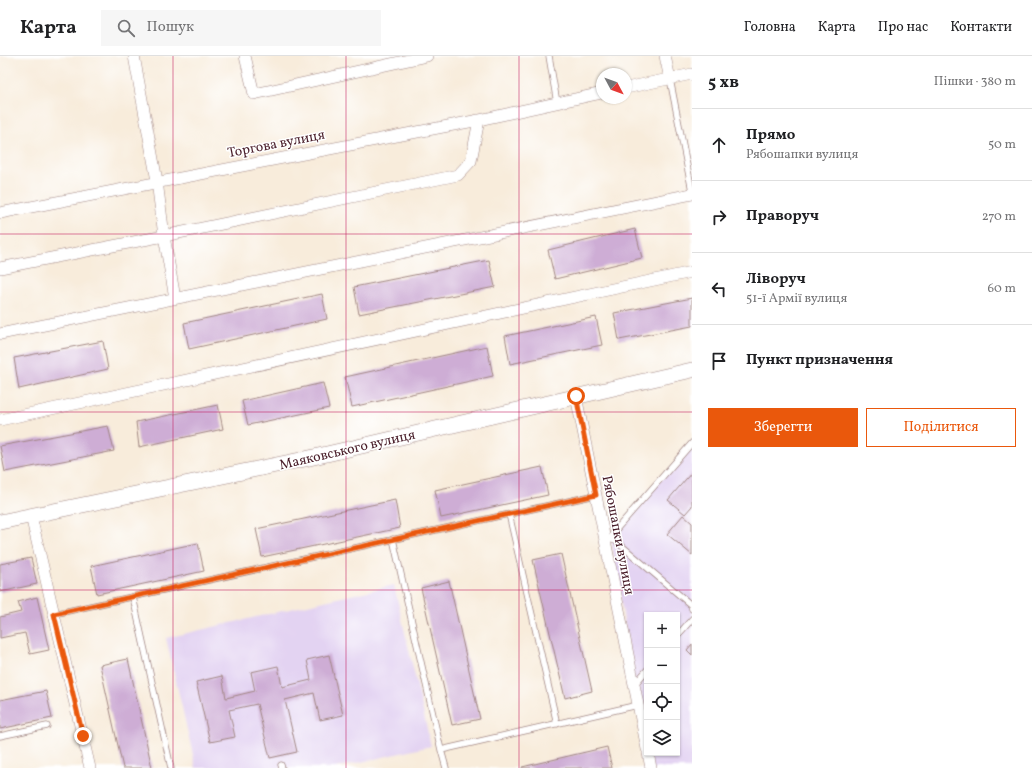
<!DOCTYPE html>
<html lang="uk">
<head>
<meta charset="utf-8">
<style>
  body { margin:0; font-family:Vollkorn,serif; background:#f6f6f6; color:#202124 }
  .controls { position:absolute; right:12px; bottom:12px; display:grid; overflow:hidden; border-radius:0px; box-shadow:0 1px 3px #0004 }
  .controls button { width:36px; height:36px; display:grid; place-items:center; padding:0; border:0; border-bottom:1px solid #e0e0e0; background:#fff; color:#202124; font:20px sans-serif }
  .compass { position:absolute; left:596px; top:12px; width:36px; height:36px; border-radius:50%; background:#fff; box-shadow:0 1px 3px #0004; rotate:131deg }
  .stop { position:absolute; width:12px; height:12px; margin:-9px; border:3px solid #ea580c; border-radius:50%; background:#fff }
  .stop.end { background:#ea580c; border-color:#fff; box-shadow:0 1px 4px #0008 }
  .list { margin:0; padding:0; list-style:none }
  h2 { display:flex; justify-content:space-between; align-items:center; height:52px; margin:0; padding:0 16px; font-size:17px }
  h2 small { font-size:13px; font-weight:400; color:#757577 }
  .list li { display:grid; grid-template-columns:26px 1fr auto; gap:12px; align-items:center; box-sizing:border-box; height:72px; padding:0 16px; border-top:1px solid #e0e0e0 }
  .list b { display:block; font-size:15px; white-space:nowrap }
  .list p { margin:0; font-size:13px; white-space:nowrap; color:#757577 }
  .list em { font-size:13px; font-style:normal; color:#757577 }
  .actions { display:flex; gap:8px; padding:12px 16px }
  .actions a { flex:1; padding:9px 0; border:1px solid #ea580c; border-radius:0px; text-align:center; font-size:14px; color:#ea580c }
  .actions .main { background:#ea580c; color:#fff }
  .icon { flex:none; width:22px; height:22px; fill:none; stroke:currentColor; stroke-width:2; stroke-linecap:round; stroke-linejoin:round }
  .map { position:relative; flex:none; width:692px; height:712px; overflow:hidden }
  header { display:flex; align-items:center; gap:24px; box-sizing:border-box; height:56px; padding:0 20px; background:#fff; border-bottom:1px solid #e0e0e0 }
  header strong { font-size:19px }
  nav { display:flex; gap:22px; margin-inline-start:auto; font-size:14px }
  .search { width:280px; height:36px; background:#f6f6f6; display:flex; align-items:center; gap:10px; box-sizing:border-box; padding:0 14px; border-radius:0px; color:#757577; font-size:15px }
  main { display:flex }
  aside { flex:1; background:#fff }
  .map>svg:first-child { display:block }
  .built { fill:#e3d3f2 }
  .building { fill:#ceadd5 }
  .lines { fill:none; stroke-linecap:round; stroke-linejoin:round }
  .lane-casing { stroke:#a18683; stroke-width:7 }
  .street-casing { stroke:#a18683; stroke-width:12 }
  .secondary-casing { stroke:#a18683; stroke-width:16 }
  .lane { stroke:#fff; stroke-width:5.5 }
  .street { stroke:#fff; stroke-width:11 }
  .secondary { stroke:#fff; stroke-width:15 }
  .route { stroke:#ea580c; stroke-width:5 }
  .grid { fill:none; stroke:#c2185b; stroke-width:1; stroke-opacity:0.55 }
  .labels { text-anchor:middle; stroke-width:3; stroke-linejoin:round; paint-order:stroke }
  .street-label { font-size:14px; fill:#4a1f2b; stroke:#fff }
</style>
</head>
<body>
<header>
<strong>Карта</strong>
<div class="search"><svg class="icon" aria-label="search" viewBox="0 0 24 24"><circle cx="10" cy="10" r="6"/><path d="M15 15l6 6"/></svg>Пошук</div>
<nav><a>Головна</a><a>Карта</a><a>Про нас</a><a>Контакти</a></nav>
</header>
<main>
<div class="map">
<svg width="692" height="712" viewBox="0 0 692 712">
  <rect width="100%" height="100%" fill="#fff"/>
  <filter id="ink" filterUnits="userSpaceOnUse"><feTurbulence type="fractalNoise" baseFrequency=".025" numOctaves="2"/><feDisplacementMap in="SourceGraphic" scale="8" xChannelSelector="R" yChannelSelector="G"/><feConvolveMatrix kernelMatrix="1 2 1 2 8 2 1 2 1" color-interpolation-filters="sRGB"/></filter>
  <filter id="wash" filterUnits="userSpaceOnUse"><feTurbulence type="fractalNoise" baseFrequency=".012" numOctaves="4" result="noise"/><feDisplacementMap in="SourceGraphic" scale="16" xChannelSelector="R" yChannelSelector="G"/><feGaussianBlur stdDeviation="0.9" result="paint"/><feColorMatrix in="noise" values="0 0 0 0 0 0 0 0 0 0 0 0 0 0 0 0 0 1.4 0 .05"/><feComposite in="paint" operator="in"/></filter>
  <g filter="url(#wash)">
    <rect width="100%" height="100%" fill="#f8ecdb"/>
    <path class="built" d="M692,387V712H651L648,697H677V559H647V693L634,629L611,483Z
      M394,529L431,690L335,712H196L166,582Z"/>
    <g id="blocks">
      <path class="building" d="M635,173L642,202L555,223L548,194Z
        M489,204L495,231L359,258L354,231Z
        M322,238L327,263L189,293L184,267Z
        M692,242V270L619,284L614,257Z
        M596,261L602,289L510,308L505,280Z
        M103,285L108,313L19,333L14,302Z
        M487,290L493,320L352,351L345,321Z
        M323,327L329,352L248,369L242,345Z
        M218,349L223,373L139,391L136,366Z
        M108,370L114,395L5,416L0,390Z
        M542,411L548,439L441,462L435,434Z
        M692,416V450L685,458L668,444Z
        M395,444L400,472L262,501L256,473Z
        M683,459L692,467V499L667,478Z
        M198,487L204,515L97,538L91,510Z
        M561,498L592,635L565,642L533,504Z
        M31,502L37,528L0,536V508Z
        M449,525L480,663L452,669L421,532Z
        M37,541L49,594L30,598L25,577L0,582V561L21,556L18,546Z
        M692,588V599L687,594Z
        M329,599L343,659L320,664L314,637L285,644L297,696L270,702L257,648L229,654L235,681L210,686L196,626L222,620L226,642L255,635L251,616L278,610L282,631L311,624L307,604Z
        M128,603L152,712H123L100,609Z
        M46,635L52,662L0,673V644Z
        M607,691L612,712H522V711Z"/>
    </g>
  </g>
  <g filter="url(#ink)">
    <use href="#blocks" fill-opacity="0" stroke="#a18683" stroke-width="1"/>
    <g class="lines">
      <g class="lane-casing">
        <path id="lane" d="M549,0L557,47
          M670,23L692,135
          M509,458L557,668
          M393,483L441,694L638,649
          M609,483L616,485L691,549L692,553
          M611,483L613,477L692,387
          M133,541L171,712
          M54,559V558L596,439
          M677,580L692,563
          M634,629L647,614
          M0,680L47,670
          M441,694L446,712
          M281,709L282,712"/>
      </g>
      <g class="street-casing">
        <path id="street" d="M134,0L157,125L164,180L175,242
          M245,0L254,38L427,0
          M665,0L670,23
          M626,32L692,18
          M0,157L479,64L602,37
          M0,212L164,180L458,119L471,105L479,64
          M0,278L692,138
          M576,340L647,693
          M0,364L692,216
          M31,460L90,712
          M648,697L651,712"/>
      </g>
      <g class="secondary-casing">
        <path id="secondary" d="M0,466L305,403L692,314"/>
      </g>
      <use href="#lane" class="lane"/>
      <use href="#street" class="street"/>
      <use href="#secondary" class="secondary"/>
    </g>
  </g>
  <g class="lines" filter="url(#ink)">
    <path class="route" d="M83,680L54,558L596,439L576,340"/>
  </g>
  <path class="grid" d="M173,0V712M346,0V712M519,0V712M0,178H692M0,356H692M0,534H692"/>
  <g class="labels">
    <g class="street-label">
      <text transform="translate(276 87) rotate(-11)" y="5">Торгова вулиця</text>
      <text transform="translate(347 393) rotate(-13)" y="5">Маяковського вулиця</text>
      <text transform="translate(619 479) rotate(79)" y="5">Рябошапки вулиця</text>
    </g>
  </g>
</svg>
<div class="controls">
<button>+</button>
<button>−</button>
<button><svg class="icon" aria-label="locate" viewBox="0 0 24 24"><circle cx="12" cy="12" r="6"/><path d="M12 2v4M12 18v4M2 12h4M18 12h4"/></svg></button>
<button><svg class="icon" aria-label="layers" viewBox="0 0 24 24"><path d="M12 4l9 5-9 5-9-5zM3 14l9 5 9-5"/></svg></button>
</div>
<svg class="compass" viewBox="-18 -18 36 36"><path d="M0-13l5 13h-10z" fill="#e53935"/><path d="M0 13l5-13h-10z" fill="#757577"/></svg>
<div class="stop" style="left:576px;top:340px"></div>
<div class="stop end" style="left:83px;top:680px"></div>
</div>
<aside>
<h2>5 хв<small>Пішки · 380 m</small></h2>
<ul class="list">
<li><svg class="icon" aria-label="ahead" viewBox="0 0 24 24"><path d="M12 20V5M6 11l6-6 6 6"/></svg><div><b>Прямо</b><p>Рябошапки вулиця</p></div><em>50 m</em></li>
<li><svg class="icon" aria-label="right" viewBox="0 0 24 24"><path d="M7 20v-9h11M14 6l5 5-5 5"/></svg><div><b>Праворуч</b></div><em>270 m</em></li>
<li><svg class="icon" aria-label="left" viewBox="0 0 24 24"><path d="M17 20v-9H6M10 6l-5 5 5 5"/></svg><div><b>Ліворуч</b><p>51-ї Армії вулиця</p></div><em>60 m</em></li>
<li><svg class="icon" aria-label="arrive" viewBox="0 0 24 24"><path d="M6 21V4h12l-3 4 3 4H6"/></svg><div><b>Пункт призначення</b></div></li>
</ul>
<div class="actions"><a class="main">Зберегти</a><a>Поділитися</a></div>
</aside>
</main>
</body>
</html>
